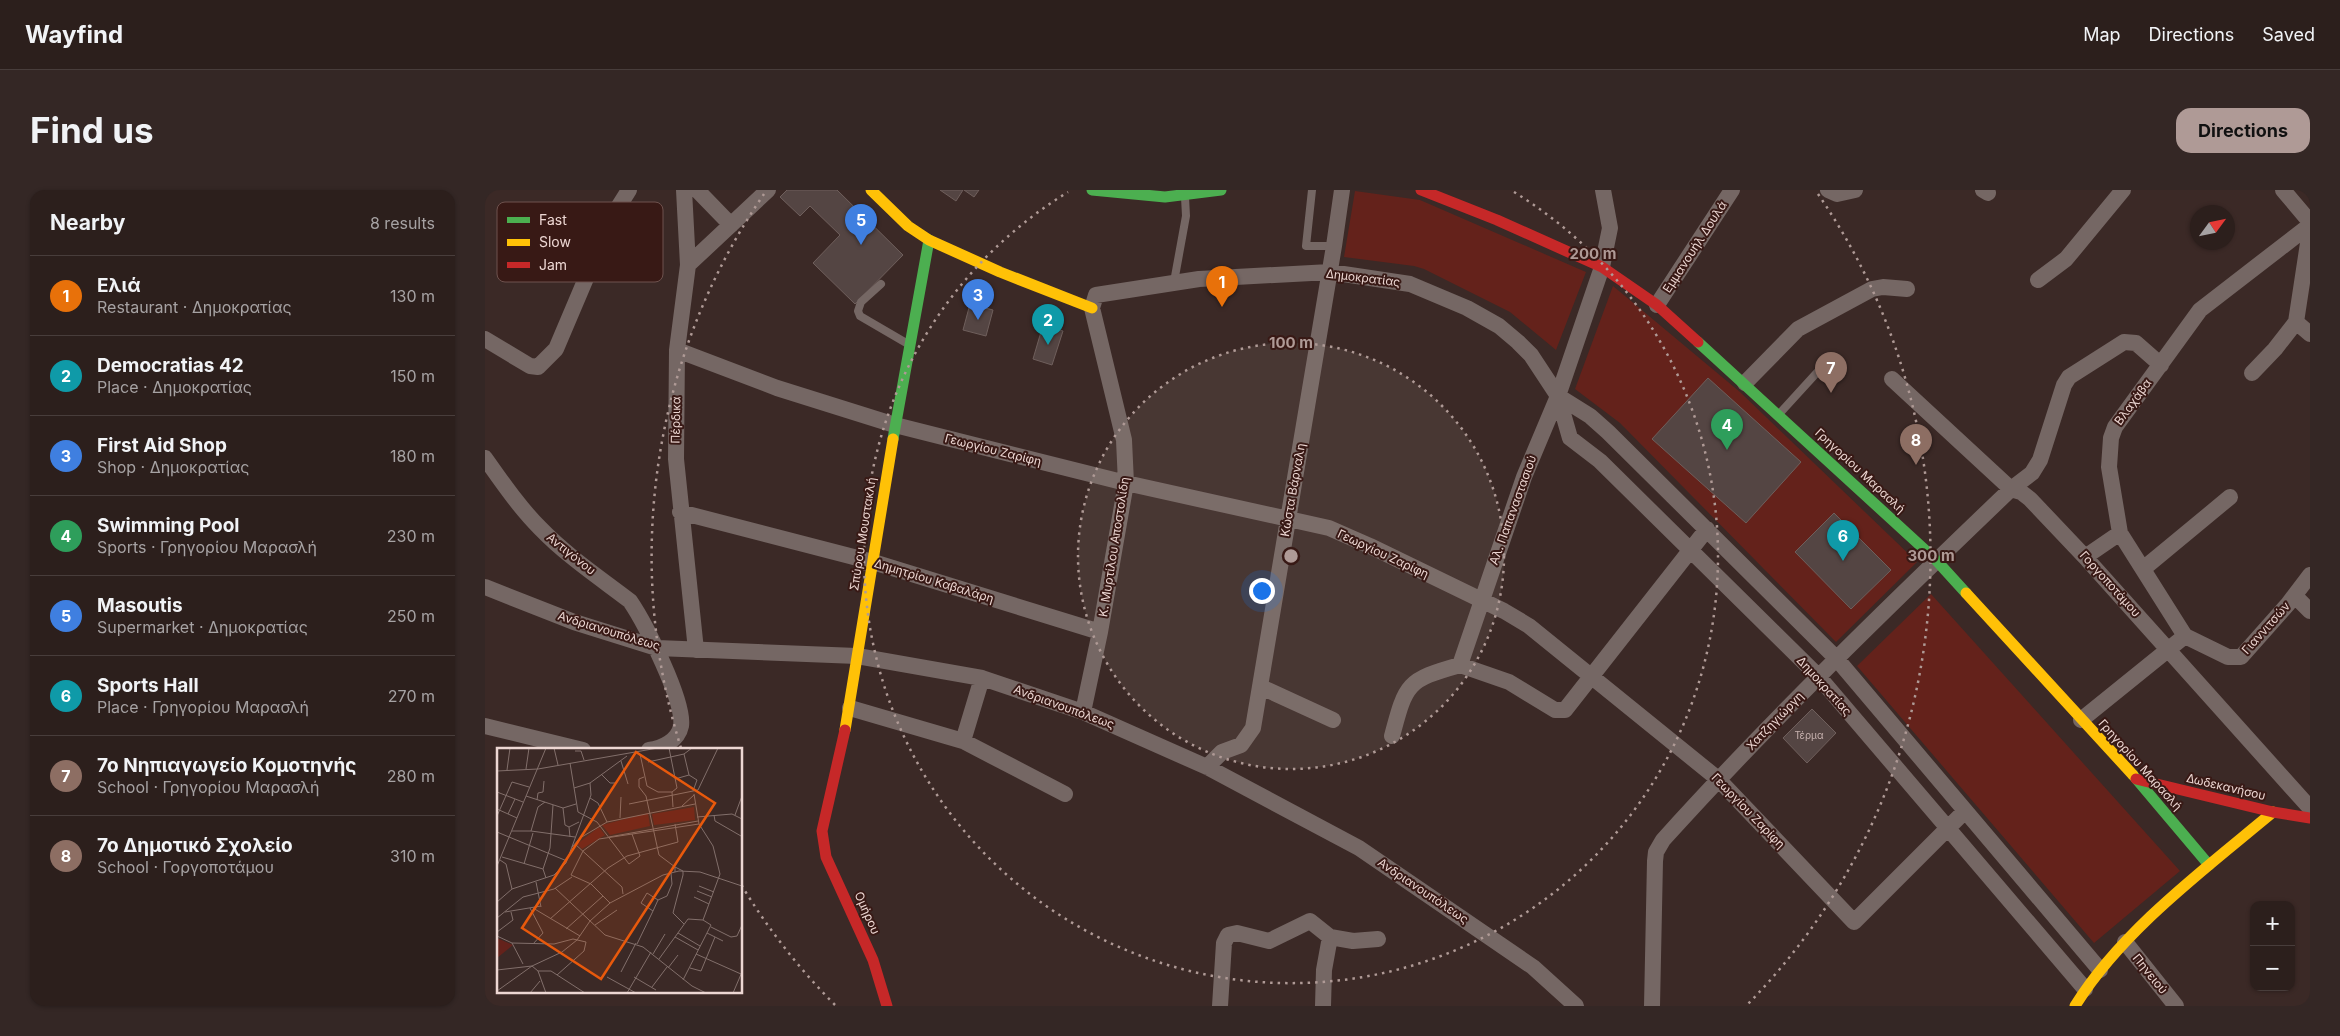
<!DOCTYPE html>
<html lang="en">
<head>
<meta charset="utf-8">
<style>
  body { margin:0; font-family:Inter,sans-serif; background:#342725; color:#f1f3f6 }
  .controls { position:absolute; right:15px; bottom:15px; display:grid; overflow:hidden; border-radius:10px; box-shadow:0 1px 4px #0004 }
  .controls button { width:45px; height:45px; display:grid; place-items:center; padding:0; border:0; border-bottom:1px solid #483d3b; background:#2c1f1c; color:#f1f3f6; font:25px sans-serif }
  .compass { position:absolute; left:1705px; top:15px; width:45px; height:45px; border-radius:50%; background:#2c1f1c; box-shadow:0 1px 4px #0004; rotate:57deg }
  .you { position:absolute; left:776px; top:400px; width:18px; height:18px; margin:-12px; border:4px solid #fff; border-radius:50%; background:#1a73e8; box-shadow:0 0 0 8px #1a73e833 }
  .badge { display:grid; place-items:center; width:32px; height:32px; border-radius:50%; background:#af9a96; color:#fff; font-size:16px; font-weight:700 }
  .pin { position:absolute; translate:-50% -41px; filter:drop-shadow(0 1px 2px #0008) }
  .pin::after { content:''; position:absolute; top:26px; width:18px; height:15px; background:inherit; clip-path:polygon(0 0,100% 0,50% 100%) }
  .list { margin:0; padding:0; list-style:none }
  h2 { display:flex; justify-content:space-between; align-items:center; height:65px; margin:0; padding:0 20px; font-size:21px }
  h2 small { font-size:16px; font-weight:400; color:#a6a2a3 }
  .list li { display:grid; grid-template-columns:32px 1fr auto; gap:15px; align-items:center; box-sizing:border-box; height:80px; padding:0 20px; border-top:1px solid #483d3b }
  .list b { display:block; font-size:19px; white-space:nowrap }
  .list p { margin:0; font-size:16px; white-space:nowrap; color:#a6a2a3 }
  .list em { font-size:16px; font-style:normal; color:#a6a2a3 }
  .map { position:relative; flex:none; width:1825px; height:816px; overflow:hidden; border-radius:15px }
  header { display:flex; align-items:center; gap:30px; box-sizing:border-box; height:70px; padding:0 25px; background:#2c1f1c; border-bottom:1px solid #483d3b }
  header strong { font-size:24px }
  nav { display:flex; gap:28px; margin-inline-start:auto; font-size:18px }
  .intro { display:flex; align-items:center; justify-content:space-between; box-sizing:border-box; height:120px; padding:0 30px }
  h1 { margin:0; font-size:35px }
  .button { padding:12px 22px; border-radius:15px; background:#af9a96; color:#111; font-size:18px; font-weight:700 }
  main { display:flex; gap:30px; padding:0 30px }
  aside { flex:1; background:#2c1f1c; border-radius:15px; box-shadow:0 1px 4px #0004 }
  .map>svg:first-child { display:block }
  .green { fill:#64221b }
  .building { fill:#544543; stroke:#6f5f5c }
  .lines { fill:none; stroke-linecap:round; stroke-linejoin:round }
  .lane { stroke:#756764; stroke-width:8 }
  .street { stroke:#756764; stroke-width:16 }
  .fast { stroke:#4caf50; stroke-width:11 }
  .slow { stroke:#ffc107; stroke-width:11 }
  .jam { stroke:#c62828; stroke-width:11 }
  .ring { fill:none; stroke:#af9a96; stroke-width:2.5; stroke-dasharray:2.5 5 }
  .labels { text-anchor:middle; stroke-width:4; stroke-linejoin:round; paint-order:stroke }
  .number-label { font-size:10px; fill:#c7b2af }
  .street-label { font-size:12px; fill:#edd7d3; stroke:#381915 }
  .inset-road { fill:none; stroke:#826f6b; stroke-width:1 }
  .view { fill:#e8590c; fill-opacity:0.15; stroke:#e8590c; stroke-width:2.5 }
  .inset-edge { fill:none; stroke:#edd7d3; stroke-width:2.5 }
  .key { fill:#381915; stroke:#6e524e; stroke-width:1 }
  .key-label { font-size:14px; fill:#edd7d3 }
  .centre { fill:#af9a96; stroke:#381915; stroke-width:2.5 }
  .ring-label { font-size:15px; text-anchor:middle; font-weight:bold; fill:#af9a96; stroke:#381915; stroke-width:4; stroke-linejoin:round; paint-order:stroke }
</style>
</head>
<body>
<header>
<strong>Wayfind</strong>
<nav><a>Map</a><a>Directions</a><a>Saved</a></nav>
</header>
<div class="intro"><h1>Find us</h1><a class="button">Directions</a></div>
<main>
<aside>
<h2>Nearby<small>8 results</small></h2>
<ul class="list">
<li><span class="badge" style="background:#e8710a">1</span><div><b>Ελιά</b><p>Restaurant · Δημοκρατίας</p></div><em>130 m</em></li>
<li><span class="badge" style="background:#0f9aa8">2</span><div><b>Democratias 42</b><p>Place · Δημοκρατίας</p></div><em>150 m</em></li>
<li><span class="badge" style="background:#3f7fe0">3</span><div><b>First Aid Shop</b><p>Shop · Δημοκρατίας</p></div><em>180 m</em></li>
<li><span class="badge" style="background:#2e9e5b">4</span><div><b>Swimming Pool</b><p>Sports · Γρηγορίου Μαρασλή</p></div><em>230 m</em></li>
<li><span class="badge" style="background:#3f7fe0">5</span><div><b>Masoutis</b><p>Supermarket · Δημοκρατίας</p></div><em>250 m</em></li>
<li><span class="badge" style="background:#0f9aa8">6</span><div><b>Sports Hall</b><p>Place · Γρηγορίου Μαρασλή</p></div><em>270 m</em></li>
<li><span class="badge" style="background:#8d6e63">7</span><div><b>7ο Νηπιαγωγείο Κομοτηνής</b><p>School · Γρηγορίου Μαρασλή</p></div><em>280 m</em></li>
<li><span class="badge" style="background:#8d6e63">8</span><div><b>7ο Δημοτικό Σχολείο</b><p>School · Γοργοποτάμου</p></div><em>310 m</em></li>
</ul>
</aside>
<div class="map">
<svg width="1825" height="816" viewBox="0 0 1825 816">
  <rect width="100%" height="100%" fill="#3b2926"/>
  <path class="green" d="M870,1L935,10L1101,82L1071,160L1025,122L939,79L929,76L859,67Z
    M1128,96L1255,202L1432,372L1351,452L1135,233L1090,199Z
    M1446,404L1695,681L1609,753L1372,476Z"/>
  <path class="building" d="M302,0H352L418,65L370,114L328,73L355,45L325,16L315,26L295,7Z
    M455,0H478L471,11Z
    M479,0H494L489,7Z
    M485,114L508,120L501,146L478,140Z
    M558,135L578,141L567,175L548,169Z
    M1223,188L1316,272L1261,333L1167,249Z
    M1349,323L1406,380L1366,419L1310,362Z
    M1327,519L1351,543L1322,573L1298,548Z"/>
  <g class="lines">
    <path class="lane" d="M827,0L821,56H849
      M689,92L701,26L700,7
      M396,94L376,112L373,121L375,126L423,154
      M1295,223L1337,177"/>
    <path class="street" d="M199,0L203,75L192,160L191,269L211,460
      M212,0L246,35
      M1343,0L1352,4L1370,0
      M1498,0L1503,3
      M1798,0L1825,32
      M203,75L283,0
      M1553,90L1581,69L1638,0
      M1172,115L1247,0
      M1811,132L1825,144
      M0,149L45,176L53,177L71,159L127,27L144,0
      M192,160L292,198L410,235L641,293L844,338L885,356L1019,421L1044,436L1233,589L1369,732L1480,621
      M1767,183L1790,159L1811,132L1825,40
      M1407,189L1526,299L1536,302L1545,309L1600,367L1825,618
      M1260,193L1313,139L1387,99L1398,97L1422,99
      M1073,206L1105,226L1123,242L1351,468L1615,780
      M0,268C17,292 34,317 55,338C82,366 115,388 145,411C160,433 200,512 196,536C193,551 177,558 164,560
      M195,322L388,372L615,442
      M1600,367L1635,343
      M1658,379L1745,307
      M0,397L89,432L172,458L372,466L497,488L598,522L722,577L874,658L1048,777L1091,816
      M1810,406L1825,421
      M1700,446L1743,467H1756L1803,414L1825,385
      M975,475L1039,287L1073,206L1117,77L1125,38L1118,0
      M975,475L1024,492L1070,520H1080L1222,339
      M776,497L848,530
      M365,518L478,551L580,604
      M598,522L615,442L641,293L639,250L607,118L611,105L714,89L845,82L925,94L982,118L1014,136L1033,152L1046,165L1073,206L1085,248L1115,271L1333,486L1600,799
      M1596,530L1700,446L1635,343L1624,277L1626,248L1630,237L1715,120L1825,35
      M0,536L98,560
      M907,546C921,493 922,490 975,475
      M478,551L497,488
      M722,577L737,562L756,555L768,538L849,56L857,0
      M845,747L868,751L893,749
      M1640,752L1691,816
      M735,816L739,753L743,745L752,743L784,751L825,731L845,747L839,780L838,816
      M1167,816L1170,671L1171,662L1178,650C1289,527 1407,413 1526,299L1547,283L1555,270L1579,195L1584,187L1639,152L1651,153L1676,175"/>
    <path class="fast" d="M607,0L680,7L736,0
      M1213,152L1451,370L1481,403
      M408,249L444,50
      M1648,585L1724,675"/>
    <path class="slow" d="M386,0L423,36L444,50L515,82L607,118
      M1481,403L1648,585
      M360,540L408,249
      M1590,816C1636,741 1721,678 1788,622"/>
    <path class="jam" d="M936,0L1012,30L1117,77L1172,115L1213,152
      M360,540L337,641L341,667L388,770L402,816
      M1651,589L1788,622L1825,628"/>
  </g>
  <circle cx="806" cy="366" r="213" fill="#af9a96" fill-opacity=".12"/>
  <g class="ring">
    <circle cx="806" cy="366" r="213"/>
    <path d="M1029 2A427 427 0 1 1 583 2"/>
    <path d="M350 815A640 640 0 0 1 257 696M196 558A640 640 0 0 1 279 4M1333 4A640 640 0 0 1 1262 815"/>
  </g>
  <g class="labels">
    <g class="number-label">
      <text x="1324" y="549">Τέρμα</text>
    </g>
    <g class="street-label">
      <text transform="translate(1210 57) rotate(-57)" y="4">Εμμανουήλ Δουλά</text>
      <text transform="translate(878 88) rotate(7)" y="4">Δημοκρατίας</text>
      <text transform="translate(1648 212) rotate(-54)" y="4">Βλαχάβα</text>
      <text transform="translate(191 230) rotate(-89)" y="4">Πέρδικα</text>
      <text transform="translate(508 260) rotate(14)" y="4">Γεωργίου Ζαρίφη</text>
      <text transform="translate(1375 281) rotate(43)" y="4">Γρηγορίου Μαρασλή</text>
      <text transform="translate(808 300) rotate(-80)" y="4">Κώστα Βάρναλη</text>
      <text transform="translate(1028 320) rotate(-70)" y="4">Αλ. Παπαναστασιού</text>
      <text transform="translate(378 344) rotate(-81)" y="4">Σπύρου Μουστακλή</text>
      <text transform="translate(629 357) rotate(-81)" y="4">Κ. Μυρτίλου Αποστολίδη</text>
      <text transform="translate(86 364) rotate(39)" y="4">Αντιγόνου</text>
      <text transform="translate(898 364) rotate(25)" y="4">Γεωργίου Ζαρίφη</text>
      <text transform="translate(449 391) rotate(17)" y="4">Δημητρίου Καβαλάρη</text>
      <text transform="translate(1625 394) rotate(48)" y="4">Γοργοποτάμου</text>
      <text transform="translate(1781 438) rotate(-48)" y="4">Γιαννιτσών</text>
      <text transform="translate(124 441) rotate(17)" y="4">Ανδριανουπόλεως</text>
      <text transform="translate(1339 496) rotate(48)" y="4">Δημοκρατίας</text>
      <text transform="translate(579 517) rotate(20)" y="4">Ανδριανουπόλεως</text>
      <text transform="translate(1290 531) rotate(-46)" y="4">Χατζηγιώργη</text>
      <text transform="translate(1655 575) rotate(48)" y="4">Γρηγορίου Μαρασλή</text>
      <text transform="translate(1741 597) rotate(13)" y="4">Δωδεκανήσου</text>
      <text transform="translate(1263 621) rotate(46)" y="4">Γεωργίου Ζαρίφη</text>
      <text transform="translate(938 701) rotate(34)" y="4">Ανδριανουπόλεως</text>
      <text transform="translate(382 723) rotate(66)" y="4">Ομήρου</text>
      <text transform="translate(1665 784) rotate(51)" y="4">Πηνειού</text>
    </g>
  </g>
  <g transform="translate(12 558)">
    <rect width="245" height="245" fill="#3b2926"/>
    <path d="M197,59L198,72L157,77L155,66ZM151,65L153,78L113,87L105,77ZM102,79L108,87L85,101L80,96ZM0,190L16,197L0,210Z" fill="#64221b"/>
    <path class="inset-road" d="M57,0L61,17M172,0L180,40L175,44M78,3H84L87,12M143,6L150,38L161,44H175L176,59M124,13L131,36M151,14L187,6L195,0M73,15L81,64L100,74L132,116M29,21L32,0M41,21L161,0M10,22L13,0M0,23L41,21M104,26L113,35H120M192,27L200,32L196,43M147,29L142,31V39L149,48L162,107L178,119V124M178,31L192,27L187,6M77,40L93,35L130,8M201,42L221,0M0,44L26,54M29,48L66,60L79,56M93,50L101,55L110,74M40,52L41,45L46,44L47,33M132,56L201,42M185,58L197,47M66,60L68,77L72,79M0,61L20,70M11,66L18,51M217,67L218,73L244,88M238,67L245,48M0,68L15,34L32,39M200,69L235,66L245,71M123,70L124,49M15,83H34L41,59L48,54M34,83L78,89M0,84L70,113M73,89L72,79L82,74M112,89L201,73M78,96L125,139L126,146M75,99L83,90L110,74L198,56M5,109L46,121M3,112L9,116L15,141M27,116L36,85M132,116L143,108L135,86M0,118L49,0M178,119L186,123V127L176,165L187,176M74,127L86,103L102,91L202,76M74,127L94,136L113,155M49,130L46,121L53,100L56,57M39,134L44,159M202,138L217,144M58,140L108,187L146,199L195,238L209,245M200,143L215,149M197,149L212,156M161,152L156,163L144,155L150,145L161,152L170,148L175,136L174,125M0,154L15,141L57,127L69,115L94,47L93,35M33,160L46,185L36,196M36,160L83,188M8,164L44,158M0,170L26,149L57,141L75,129M53,171L111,120L130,108L181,94L178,76M98,177L120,162M214,179L234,189L240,188L245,177M69,181L106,148M0,184L16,172L14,164M181,185L203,198M210,185L226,193M0,188L15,195L57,196L76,191L89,194L87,203L60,227M178,189L201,202M15,195L26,216M140,196L156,163M156,206L168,186M199,206L244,226M162,211L191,171L206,172M171,220L181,207M193,220L204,223L218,189M0,222L35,218L65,204L80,192L93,173L113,155L166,127L182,123L203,124L245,138M41,223H54L88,245M124,224L139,195M110,229L139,245M137,229L159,242M186,232L214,177L206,172L223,126L216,98L202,76L197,46M155,239L170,219M0,243L35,218L41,223L49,245M33,245L43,233M130,245L154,204M236,245L245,224"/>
    <path class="view" d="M139,4L218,55L104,231L25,180Z"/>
    <rect width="245" height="245" class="inset-edge"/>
  </g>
  <rect x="12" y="12" width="166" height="80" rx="8" class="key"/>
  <rect x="22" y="27" width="23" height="6" fill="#4caf50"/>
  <rect x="22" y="49" width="23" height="7" fill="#ffc107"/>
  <rect x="22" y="72" width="23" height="6" fill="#c62828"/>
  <g class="key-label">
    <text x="54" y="35">Fast</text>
    <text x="54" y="57">Slow</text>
    <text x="54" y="80">Jam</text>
  </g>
  <circle cx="806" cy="366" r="8" class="centre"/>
  <g class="ring-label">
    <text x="1108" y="69">200 m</text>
    <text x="806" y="158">100 m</text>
    <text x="1446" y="371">300 m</text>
  </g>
</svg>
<div class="controls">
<button>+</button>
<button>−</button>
</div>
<svg class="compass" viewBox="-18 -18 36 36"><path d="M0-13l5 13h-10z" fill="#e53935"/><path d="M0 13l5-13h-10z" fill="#a6a2a3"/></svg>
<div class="you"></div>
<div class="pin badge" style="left:737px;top:117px;background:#e8710a">1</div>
<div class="pin badge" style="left:563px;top:155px;background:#0f9aa8">2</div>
<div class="pin badge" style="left:493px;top:130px;background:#3f7fe0">3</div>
<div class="pin badge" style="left:1242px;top:260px;background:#2e9e5b">4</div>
<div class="pin badge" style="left:376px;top:55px;background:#3f7fe0">5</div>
<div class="pin badge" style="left:1358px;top:371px;background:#0f9aa8">6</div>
<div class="pin badge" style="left:1346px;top:203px;background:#8d6e63">7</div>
<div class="pin badge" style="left:1431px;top:275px;background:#8d6e63">8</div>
</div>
</main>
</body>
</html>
